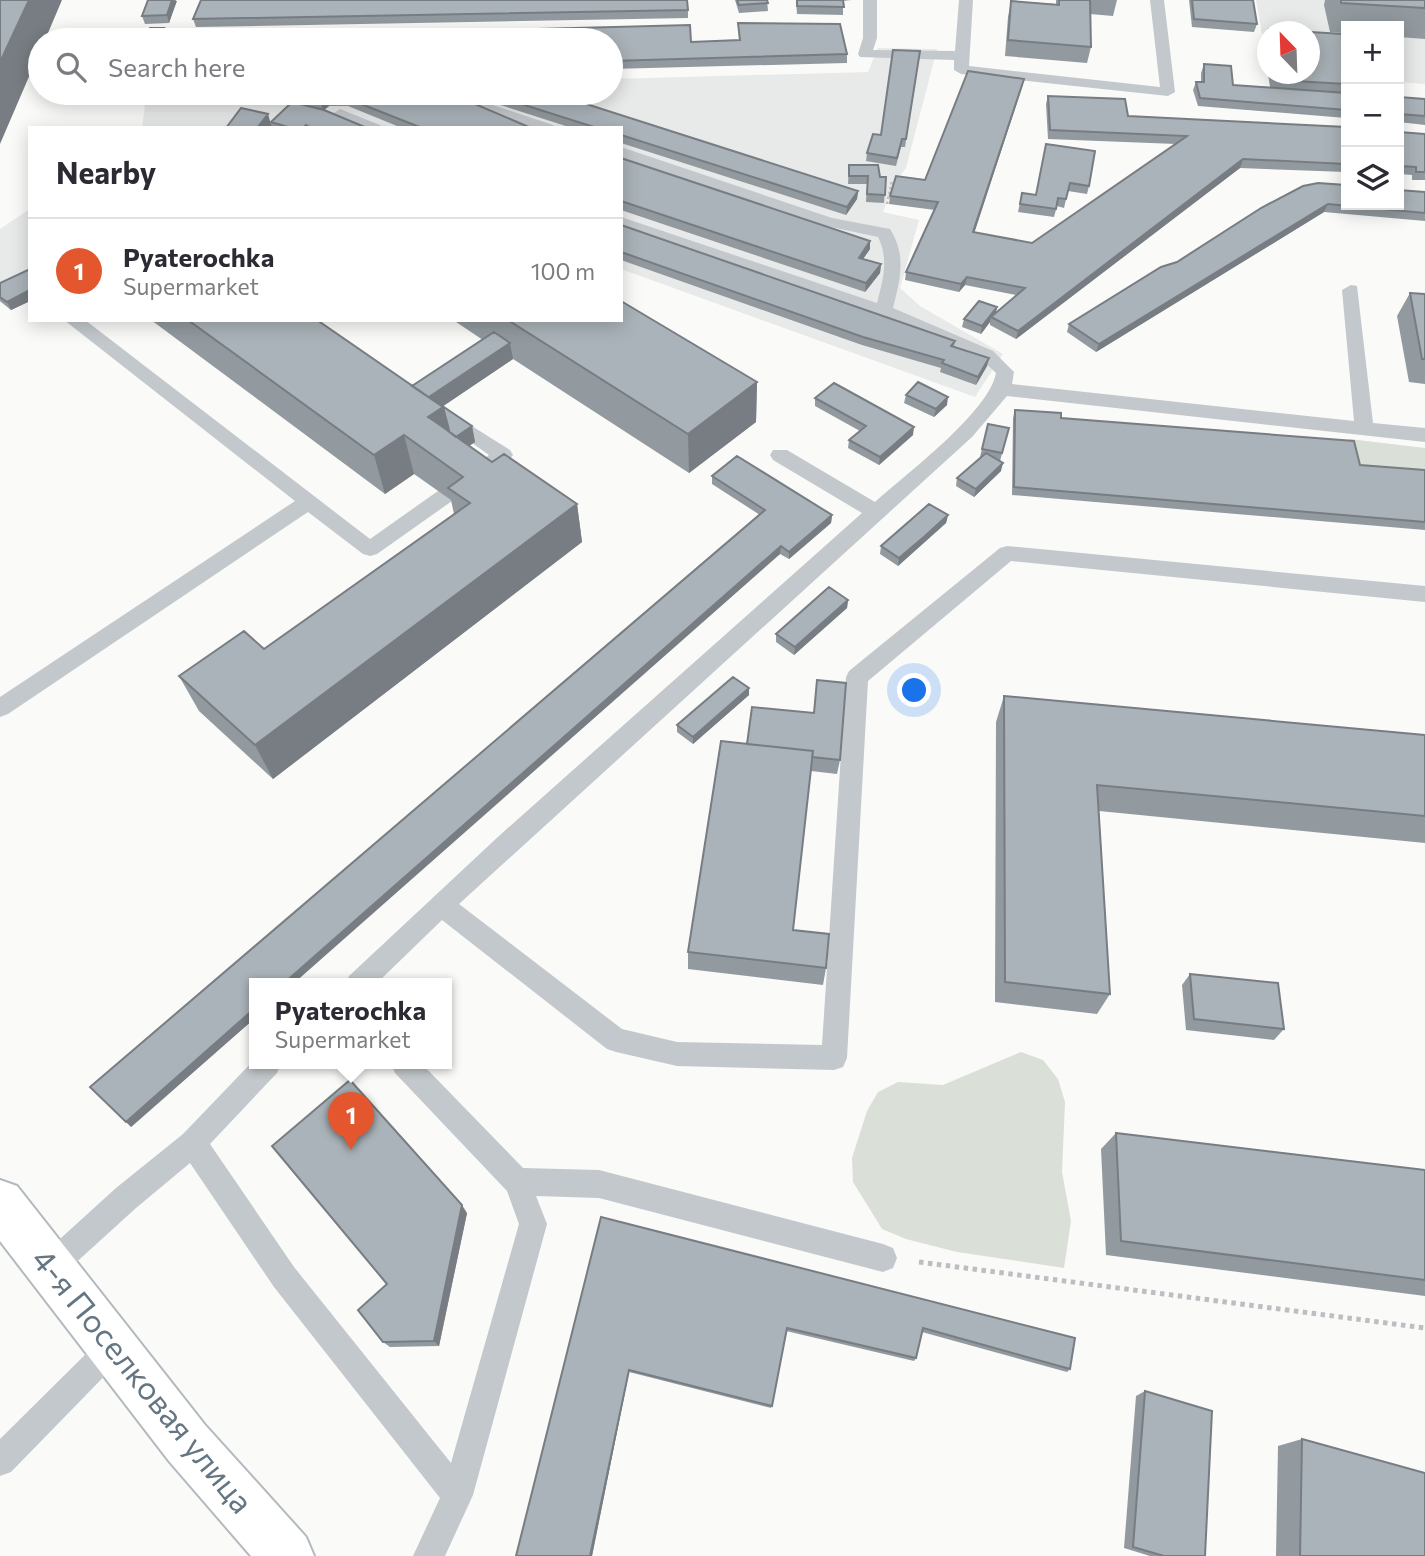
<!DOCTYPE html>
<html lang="en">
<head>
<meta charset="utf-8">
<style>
  body { margin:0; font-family:Commissioner,sans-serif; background:#f7f7f7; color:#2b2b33 }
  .controls { position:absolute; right:21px; top:21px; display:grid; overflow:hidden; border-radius:0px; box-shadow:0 4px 18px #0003 }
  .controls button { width:63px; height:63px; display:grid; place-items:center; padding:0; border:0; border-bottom:2px solid #e1e1e2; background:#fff; color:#2b2b33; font:35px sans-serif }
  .compass { position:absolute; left:1257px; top:21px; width:63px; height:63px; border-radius:50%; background:#fff; box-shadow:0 4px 18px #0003; rotate:337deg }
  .you { position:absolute; left:915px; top:691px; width:24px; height:24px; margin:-18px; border:5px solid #fff; border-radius:50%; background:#1a73e8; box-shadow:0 0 0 10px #1a73e833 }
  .badge { display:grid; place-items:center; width:46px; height:46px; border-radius:50%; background:#e4572e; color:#fff; font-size:23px; font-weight:700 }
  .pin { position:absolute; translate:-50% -58px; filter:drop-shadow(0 2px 4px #0008) }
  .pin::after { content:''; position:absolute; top:37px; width:24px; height:21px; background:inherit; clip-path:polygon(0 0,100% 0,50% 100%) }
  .popup { position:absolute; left:249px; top:978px; width:203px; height:91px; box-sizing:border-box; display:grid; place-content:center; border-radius:0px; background:#fff; filter:drop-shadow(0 2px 5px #0005); font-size:23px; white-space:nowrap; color:#7c7c81 }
  .popup b { font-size:26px; color:#2b2b33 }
  .popup::after { content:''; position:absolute; left:50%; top:100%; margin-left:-14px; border:14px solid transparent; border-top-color:#fff }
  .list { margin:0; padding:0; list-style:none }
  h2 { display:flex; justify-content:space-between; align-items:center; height:91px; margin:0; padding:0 28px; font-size:30px }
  h2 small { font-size:23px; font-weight:400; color:#7c7c81 }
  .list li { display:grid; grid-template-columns:46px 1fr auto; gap:21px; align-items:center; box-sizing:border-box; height:105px; padding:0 28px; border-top:2px solid #e1e1e2 }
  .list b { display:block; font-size:26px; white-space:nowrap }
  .list p { margin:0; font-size:23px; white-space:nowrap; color:#7c7c81 }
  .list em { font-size:23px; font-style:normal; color:#7c7c81 }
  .icon { flex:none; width:38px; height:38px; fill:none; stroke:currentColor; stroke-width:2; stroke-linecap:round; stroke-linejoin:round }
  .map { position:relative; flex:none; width:1425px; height:1556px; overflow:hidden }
  .search { position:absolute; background:#fff; box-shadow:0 4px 18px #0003; left:28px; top:28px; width:595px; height:77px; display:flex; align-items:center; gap:18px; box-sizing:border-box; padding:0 24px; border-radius:38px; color:#7c7c81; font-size:26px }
  .panel { position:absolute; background:#fff; box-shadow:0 4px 18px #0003; left:28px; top:126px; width:595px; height:196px; border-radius:0px }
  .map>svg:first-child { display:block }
  .built { fill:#e8e9e9 }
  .green { fill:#dadfd7 }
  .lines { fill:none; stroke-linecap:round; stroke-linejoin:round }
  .secondary-casing { stroke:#b3babf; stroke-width:4 }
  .path-far1 { stroke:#bbbfc2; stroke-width:2.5; stroke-dasharray:2.5 2.5; stroke-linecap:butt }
  .path { stroke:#bbbfc2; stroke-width:5; stroke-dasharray:4.5 4.5; stroke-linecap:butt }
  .lane { fill:#c3c8cc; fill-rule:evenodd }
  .secondary { fill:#fff; fill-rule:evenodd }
  .wall { fill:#929a9f }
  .shaded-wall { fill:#777d82 }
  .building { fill:#aab3b9; stroke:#777d82; stroke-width:2 }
  .labels { text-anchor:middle; stroke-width:7; stroke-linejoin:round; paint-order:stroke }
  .near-street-label { font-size:32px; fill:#657683; stroke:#fff }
</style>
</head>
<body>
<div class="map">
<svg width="1425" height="1556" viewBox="0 0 1425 1556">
  <rect width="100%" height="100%" fill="#fafaf8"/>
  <path class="built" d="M1256,0H1425V84L1399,82V26H1346V78L1310,48V32H1268L1267,45H1264Z
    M878,48L937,49L906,168L893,185L883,212L919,220L900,288L920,306L1003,354L975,397L621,269V128H142L146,97L205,93H611V79L868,72Z
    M30,209V301L11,310L0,302V229Z"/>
  <path class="green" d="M1349,439L1425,448V478L1356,473Z
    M1021,1052L1043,1060L1058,1079L1065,1102L1062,1172L1071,1221L1064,1268L957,1252L906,1239L882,1229L853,1182L852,1158L867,1111L878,1092L898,1082L943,1085Z"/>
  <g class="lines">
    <g class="secondary-casing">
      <path id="secondary" d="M0,1180L17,1186L205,1425L306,1537L314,1556H251L169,1461L0,1241Z"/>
    </g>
    <path class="path-far1" d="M887,204L892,181"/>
    <path class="path" d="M919,1262L1425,1328"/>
    <path class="lane" d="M863,0H877V38L873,50L955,51L959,0H973L969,66L1160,87L1150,0H1164L1175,92L1168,96L961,74L954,70V60L860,57L858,54L863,38Z
      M469,97L553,125L555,128H532L464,104L462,101L464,98Z
      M340,109L380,125L382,128H361L335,117L332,114Z
      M621,147L832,218L890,229C907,256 900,279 893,308L993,351L1014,372L1012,384L1354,421L1342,290L1351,285L1357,286L1373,423L1425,428V442L1007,396L972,437L459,904L622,1029L677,1042L822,1045L846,677L849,671L1000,548L1007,546L1425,586V602L1011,561L868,681L847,1058L843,1067L834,1070L677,1066L616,1052L607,1049L442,920L376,984H346L349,976L500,835L862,513L773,460L770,455L773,450H787L875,502C906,474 989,412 996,373L981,359L878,315L621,228V217L877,303C883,280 889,259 878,237L822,225L621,157Z
      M64,320H85L370,539L438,491H452L455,496L452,501L377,554L370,556L363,554L308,512L8,714L0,717V697L295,501Z
      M448,411L510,450L513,455C505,466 487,480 473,476L470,471L489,455L441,421L439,417L441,413Z
      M255,1059V1064H281L277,1073L210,1144L294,1267L451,1463L519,1224L507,1191L395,1073L391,1064H422L523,1168L599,1170L883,1244L893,1248L897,1258L893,1268L883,1272L599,1198L536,1196L547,1224L473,1495L445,1556H413L440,1498L274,1287L190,1163L136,1208L59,1278L49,1282L39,1278L35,1268L39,1258L116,1188L183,1134Z
      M113,1332L123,1337L128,1347L123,1357L11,1472L0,1476V1439L103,1337Z"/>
    <use href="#secondary" class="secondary"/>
  </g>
  <path class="wall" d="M148,0H176L169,23L145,24L142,16Z
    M735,0H767L768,11L739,13Z
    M796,0H851L843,1V15L797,14Z
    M1056,0H1117L1113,16L1090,14L1091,47L1087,63L1005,56L1008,17L1011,1L1056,4Z
    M1189,0H1253L1257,24L1254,32L1192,27Z
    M1325,0H1425V39L1399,37V26H1346V33L1330,32L1324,5Z
    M688,10V18L196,27L193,19Z
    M738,23L847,54V63L611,69V40L691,42L739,40Z
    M1268,34V70L1264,45Z
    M920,51L905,147H901L896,166L866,161L867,153L881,135Z
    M1204,64L1233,85L1270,87L1268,74H1310L1346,66V88L1344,93H1346V118L1198,106L1193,90L1196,82H1201V73Z
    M1024,79L1022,87L974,232L1032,243L1176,144L1048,139L1046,104L1048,96L1128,116L1346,127V172L1240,168L1016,339L990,325V322L981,334L962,327L964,319L997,307L996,313L1016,295L965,285L959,292L905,280L906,272L935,210L889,204L890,196L925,180Z
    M466,93H552L858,191L857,199L846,215L621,143V128H572L466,94Z
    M329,94H390L458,97L531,128H402L348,106H329L324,110L367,128H226L271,122L295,103L294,97Z
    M1399,97L1425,99V125L1399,122Z
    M1399,132L1425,134V180H1412V175L1399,174Z
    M1046,144L1089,186L1087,194L1068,191L1064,208L1057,206L1054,217L1018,212L1022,193L1036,195Z
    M621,158L870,249L863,259L881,264L880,273L865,292L621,210Z
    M849,165L880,177H886L884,203L866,202L867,184H848Z
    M1425,192V221L1324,212L1096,352L1067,332L1069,324L1177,262L1261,208Z
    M621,225L955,341L954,347L987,366L976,385L940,372L941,368L862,345L621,260Z
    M30,269V301L11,310L0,301V283Z
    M1410,293L1425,294V384L1409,382L1397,316Z
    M151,320H317L412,386L483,340L453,320H621L757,382L756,422L689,473L513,359L443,406L472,426L475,442L469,446L492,462L577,504L582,542L273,779L199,711L179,676L264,649L454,514L451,500L414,474L385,494Z
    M906,395L947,405L934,417L904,403Z
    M815,398L913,435L879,465L848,448L849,440L860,431L815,406Z
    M1015,410L1360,465L1425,470V530L1012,495L1013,418Z
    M988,424L1009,428L1000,461L998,460L1001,471L974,497L956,486L957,478L981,457H980Z
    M712,476L832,515L831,523L789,559L780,554L255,984V1018L131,1127L171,1019L760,515L712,484Z
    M948,515L946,523L898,566L880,554L881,546Z
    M848,600L847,608L794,655L776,642V634Z
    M749,688V695L693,744L677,732V725Z
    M1004,696L1425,735V843L1099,811L1110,994L1097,1014L995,1002L996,722Z
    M721,741L840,760L837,774L811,771L793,930L826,968L823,985L688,969V952Z
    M1190,974L1284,1029L1274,1040L1186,1030L1182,985Z
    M1116,1133L1425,1170V1296L1106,1255L1101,1149Z
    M467,1213L439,1346L390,1347L383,1342L387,1284Z
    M601,1217L1070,1369L1067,1372L922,1332L916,1358L914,1361L786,1331L771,1408L629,1372L592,1556Z
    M1145,1391L1205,1556H1150L1124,1548L1136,1396Z
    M1302,1439L1425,1556H1276L1278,1446Z"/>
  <path class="shaded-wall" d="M29,0H62L45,40H40V51L0,144V62Z
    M172,0L177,1L169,23L167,15Z
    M164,28L167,36L165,40H158Z
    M1024,79L1022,87L972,240L973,232Z
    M327,98L329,106L323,111L321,103Z
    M268,114L272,128H257Z
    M1243,159L1240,168L1016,339L1018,331Z
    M858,191L857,199L846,215L847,207Z
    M1328,204L1324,212L1096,352L1099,344Z
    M870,241V249L858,266L859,258Z
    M881,264L880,273L865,292L866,283Z
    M967,277L965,285L959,292L961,284Z
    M30,290V301L11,310L7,302Z
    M997,307L995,316L991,317L990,322L981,334L982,326Z
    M510,343L513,359L433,413L429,397Z
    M989,358L987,366L976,385L978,377Z
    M757,382L756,422L689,473L688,434Z
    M948,397L947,405L934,417L936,409Z
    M443,407L472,426L475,442L446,462L428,417Z
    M914,427L913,435L879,465L880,457Z
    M404,435L414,474L385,494L374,455Z
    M1003,463L1001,471L974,497L976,489Z
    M577,504L582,542L273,779L255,745Z
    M832,515L831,523L789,559V552Z
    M948,515L946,523L898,566L899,558Z
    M781,546L780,554L293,984H283Z
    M848,600L847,608L794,655L795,647Z
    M749,688V695L693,744V737Z
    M255,1008V1018L131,1127L126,1122Z
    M462,1205L467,1213L439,1346L434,1341Z
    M629,1370V1372L592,1556H590Z"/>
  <path class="building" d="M0,0H29L0,62Z
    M148,0H172L167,15L142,16Z
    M201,0H687L688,10L193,19Z
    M737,0H767L768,3L739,5Z
    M797,0H843L844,7L797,6Z
    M1059,0H1090L1091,47L1008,40L1011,1L1059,5Z
    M1192,0H1253L1257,24L1194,19Z
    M1341,0H1425V8L1341,3Z
    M738,23L840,24L847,54L611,61V40H185V38L690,25L691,42L740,40Z
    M150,28H164L158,40H129L133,33H148Z
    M1269,29L1307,32H1270Z
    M1310,32L1343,34L1346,66V84L1277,80L1276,74H1310Z
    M893,50L920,51L906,139H902L897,158L867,153L873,134L881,135Z
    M1204,64L1231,66L1233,85L1346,93V110L1200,98L1196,82H1204Z
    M968,71L1024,79L973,232L1032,243L1187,136L1050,130L1048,96L1125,99L1128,116L1346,127V164L1243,159L1018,331L991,317L1025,288L967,277L961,284L906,272L938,202L890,196L896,176L925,180Z
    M298,93H323L329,94V93H385L390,94L391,93H457L454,95L531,128H422L346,98H327L321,103L294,97Z
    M487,93H552L858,191L847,207L621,135V128H597Z
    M1399,97L1425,99V116L1399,114Z
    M292,102L324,110L367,128H311L306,125L303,128H291L271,122Z
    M241,108L268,114L257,128H226Z
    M1399,132L1425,134V172H1416V167L1399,166Z
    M1046,144L1095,151L1089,186L1070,183L1066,199L1058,198L1056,209L1020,204L1022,193L1036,195Z
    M621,158L870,241L859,258L881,264L866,283L621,201Z
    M849,165H878L880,177H886L885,195L867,194L868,176H849Z
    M1318,183L1346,185V205H1399V190L1425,192V213L1328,204L1099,344L1069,324L1161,267L1177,262L1261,208L1303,186Z
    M621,225L955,341L951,346L989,358L978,377L942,363L944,360L863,337L621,252Z
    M30,269V290L7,302L0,297V283Z
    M1410,293L1425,294V359H1422Z
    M621,301L757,382L688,434L508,320H621Z
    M979,301L997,307L982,326L964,319Z
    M188,320H317L443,407L428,417L437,423L492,462L504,454L577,504L255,745L179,676L244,631L264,649L470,503L448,488L463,477L404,435L374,455Z
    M494,332L510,343L429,397L472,426L456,437L448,431L449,430L443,407L412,386Z
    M918,382L948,397L936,409L906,395Z
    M834,383L914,427L880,457L849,440L866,426L815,398Z
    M1015,410L1061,413V418L1354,441L1360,465L1425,470V522L1014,487Z
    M988,424L1009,428L1002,453L982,449Z
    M986,453L1003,463L976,489L957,478Z
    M737,456L832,515L789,552L781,546L283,984H255V1008L126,1122L90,1087L765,510L712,476Z
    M929,504L948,515L925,536L899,558L881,546Z
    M829,587L848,600L795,647L776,634Z
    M733,677L749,688L693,737L677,725Z
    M817,680L846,683L840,760L812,757L813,751L747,744L752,707L814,713Z
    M1004,696L1425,735V816L1097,785L1110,994L1005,982Z
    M721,741L813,751L793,930L829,934L826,968L688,952Z
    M1190,974L1278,983L1284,1029L1194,1019Z
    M350,1080L462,1205L434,1341L383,1342L358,1310L387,1284L272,1146Z
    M1116,1133L1425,1170V1280L1121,1241Z
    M601,1217L1075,1338L1070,1369L923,1328L916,1358L787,1328L772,1406L629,1370L590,1556H516Z
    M1145,1391L1212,1411L1205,1556H1164L1133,1547Z
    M1302,1439L1425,1473V1556H1300Z"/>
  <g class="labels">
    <g class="near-street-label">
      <text transform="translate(142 1381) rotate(51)" y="11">4-я Поселковая улица</text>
    </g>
  </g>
</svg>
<div class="controls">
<button>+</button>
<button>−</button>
<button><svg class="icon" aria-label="layers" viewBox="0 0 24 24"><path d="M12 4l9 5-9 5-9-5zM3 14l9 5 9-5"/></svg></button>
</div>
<svg class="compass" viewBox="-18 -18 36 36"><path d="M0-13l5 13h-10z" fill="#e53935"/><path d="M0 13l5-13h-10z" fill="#7c7c81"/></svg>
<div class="you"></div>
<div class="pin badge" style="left:351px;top:1150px">1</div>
<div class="popup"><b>Pyaterochka</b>Supermarket</div>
<div class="search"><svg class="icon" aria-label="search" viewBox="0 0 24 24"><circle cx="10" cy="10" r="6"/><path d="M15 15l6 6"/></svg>Search here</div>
<section class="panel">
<h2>Nearby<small></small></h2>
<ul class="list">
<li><span class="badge">1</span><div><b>Pyaterochka</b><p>Supermarket</p></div><em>100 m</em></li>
</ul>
</section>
</div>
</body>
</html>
